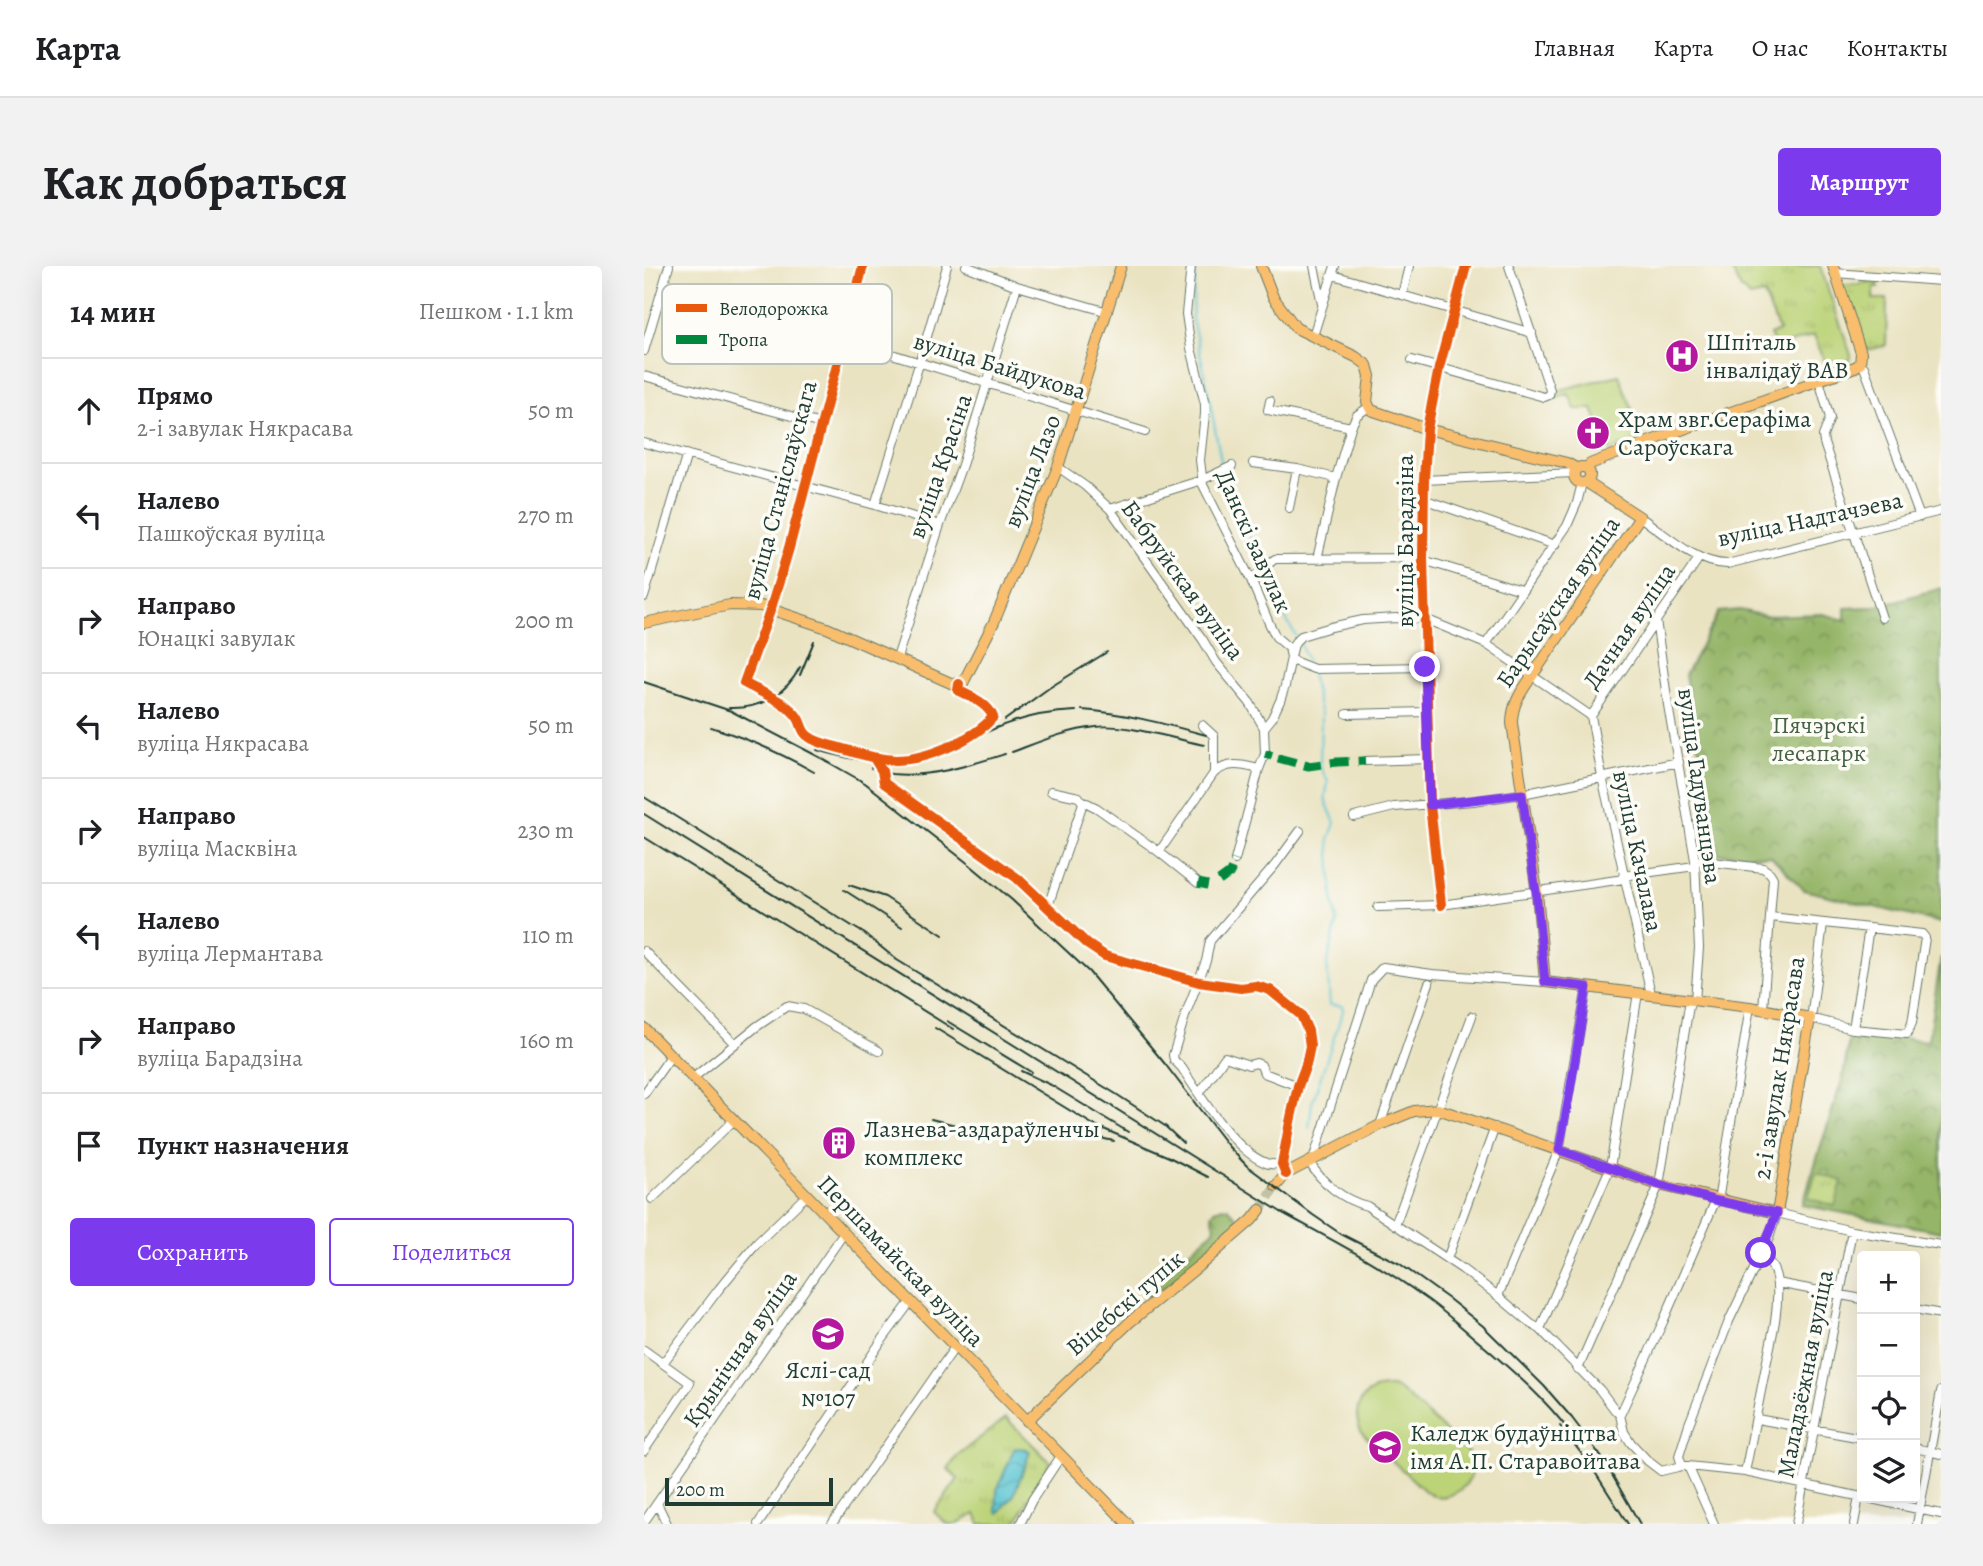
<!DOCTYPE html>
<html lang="ru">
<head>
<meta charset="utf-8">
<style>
  body { margin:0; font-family:Alegreya,serif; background:#f2f2f2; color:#202124 }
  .controls { position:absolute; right:21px; bottom:21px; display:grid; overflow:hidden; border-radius:7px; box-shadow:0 7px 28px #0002 }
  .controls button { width:63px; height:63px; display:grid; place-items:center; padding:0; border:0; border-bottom:2px solid #e0e0e0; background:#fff; color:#202124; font:35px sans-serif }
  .scale { position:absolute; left:21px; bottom:18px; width:168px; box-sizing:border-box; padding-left:7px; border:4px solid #1f3d34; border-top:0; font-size:19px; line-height:24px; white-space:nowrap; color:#1f3d34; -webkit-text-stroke:5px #fdfcf7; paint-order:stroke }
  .stop { position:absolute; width:21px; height:21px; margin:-16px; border:5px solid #7c3aed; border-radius:50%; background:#fff }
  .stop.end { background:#7c3aed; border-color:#fff; box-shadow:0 2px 7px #0008 }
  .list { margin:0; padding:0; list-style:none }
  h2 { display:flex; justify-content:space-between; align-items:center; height:91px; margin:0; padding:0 28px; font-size:30px }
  h2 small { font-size:23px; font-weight:400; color:#757577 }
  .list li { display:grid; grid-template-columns:46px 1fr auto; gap:21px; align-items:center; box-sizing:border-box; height:105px; padding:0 28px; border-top:2px solid #e0e0e0 }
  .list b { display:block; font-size:26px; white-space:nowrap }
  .list p { margin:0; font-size:23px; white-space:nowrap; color:#757577 }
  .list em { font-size:23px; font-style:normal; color:#757577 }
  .actions { display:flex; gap:14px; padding:21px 28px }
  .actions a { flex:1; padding:16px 0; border:2px solid #7c3aed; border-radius:7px; text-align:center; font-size:24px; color:#7c3aed }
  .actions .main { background:#7c3aed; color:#fff }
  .icon { flex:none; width:38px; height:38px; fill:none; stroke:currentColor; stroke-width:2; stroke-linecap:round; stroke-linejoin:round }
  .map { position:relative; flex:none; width:1297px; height:1258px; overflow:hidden; border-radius:7px }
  header { display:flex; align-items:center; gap:42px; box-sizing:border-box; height:98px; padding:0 35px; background:#fff; border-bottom:2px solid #e0e0e0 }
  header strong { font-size:33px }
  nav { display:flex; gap:38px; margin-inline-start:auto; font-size:24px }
  .intro { display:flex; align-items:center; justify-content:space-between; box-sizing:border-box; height:168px; padding:0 42px }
  h1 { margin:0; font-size:49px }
  .button { padding:18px 32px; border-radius:7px; background:#7c3aed; color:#fff; font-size:24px; font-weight:700 }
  main { display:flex; gap:42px; padding:0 42px }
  aside { flex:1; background:#fff; border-radius:7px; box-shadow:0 7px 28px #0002 }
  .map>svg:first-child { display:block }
  .grass { fill:#bcd378; stroke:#6e8856; stroke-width:2 }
  .forest { fill:url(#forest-crowns); stroke:#5a794e; stroke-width:2 }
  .park { fill:url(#park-tufts); stroke:#6e8856; stroke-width:2 }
  .water { fill:url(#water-waves); stroke:#3b8082; stroke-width:2 }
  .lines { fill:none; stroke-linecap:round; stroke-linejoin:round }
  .stream { stroke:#57c3d1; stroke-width:2 }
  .major-tunnel { stroke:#c1c2a6; stroke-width:10; stroke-dasharray:10 5; stroke-linecap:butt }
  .minor-casing { stroke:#676; stroke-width:10 }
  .major-casing { stroke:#676; stroke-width:12 }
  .minor { stroke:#fff; stroke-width:8 }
  .major { stroke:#f9be6d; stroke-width:10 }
  .rail { stroke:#1f3d34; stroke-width:2 }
  .quiet { stroke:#00873e; stroke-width:9; stroke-dasharray:18 9; stroke-linecap:butt }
  .cycleway-casing { stroke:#fdfcf7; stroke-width:15 }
  .cycleway { stroke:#e8590c; stroke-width:10 }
  .route { stroke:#7c3aed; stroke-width:9 }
  .labels { text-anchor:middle; stroke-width:7; stroke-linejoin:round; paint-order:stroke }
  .poi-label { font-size:24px; fill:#1f3d34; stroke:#fdfcf7; text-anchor:start }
  .street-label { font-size:24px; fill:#1f3d34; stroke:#fdfcf7 }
  .park-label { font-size:24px; fill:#466245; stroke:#fdfcf7 }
  .key { fill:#fdfcf7; stroke:#bac3bc; stroke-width:2 }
  .key-label { font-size:19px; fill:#1f3d34 }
</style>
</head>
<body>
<header>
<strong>Карта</strong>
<nav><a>Главная</a><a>Карта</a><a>О нас</a><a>Контакты</a></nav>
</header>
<div class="intro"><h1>Как добраться</h1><a class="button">Маршрут</a></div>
<main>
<aside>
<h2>14 мин<small>Пешком · 1.1 km</small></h2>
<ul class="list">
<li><svg class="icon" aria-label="ahead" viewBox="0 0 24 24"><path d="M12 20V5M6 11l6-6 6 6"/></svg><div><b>Прямо</b><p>2-і завулак Някрасава</p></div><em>50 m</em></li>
<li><svg class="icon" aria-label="left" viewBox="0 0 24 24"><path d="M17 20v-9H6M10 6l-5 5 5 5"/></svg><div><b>Налево</b><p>Пашкоўская вуліца</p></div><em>270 m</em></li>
<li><svg class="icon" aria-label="right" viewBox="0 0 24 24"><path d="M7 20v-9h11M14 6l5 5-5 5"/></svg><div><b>Направо</b><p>Юнацкі завулак</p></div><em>200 m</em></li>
<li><svg class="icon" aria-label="left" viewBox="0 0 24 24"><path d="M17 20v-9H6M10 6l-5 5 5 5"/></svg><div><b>Налево</b><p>вуліца Някрасава</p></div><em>50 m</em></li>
<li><svg class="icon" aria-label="right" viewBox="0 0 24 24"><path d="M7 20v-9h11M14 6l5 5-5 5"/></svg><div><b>Направо</b><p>вуліца Масквіна</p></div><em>230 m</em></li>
<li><svg class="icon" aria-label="left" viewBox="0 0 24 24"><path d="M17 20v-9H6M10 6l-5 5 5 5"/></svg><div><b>Налево</b><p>вуліца Лермантава</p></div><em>110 m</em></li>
<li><svg class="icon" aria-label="right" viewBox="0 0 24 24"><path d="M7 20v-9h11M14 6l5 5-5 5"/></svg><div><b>Направо</b><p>вуліца Барадзіна</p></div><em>160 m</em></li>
<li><svg class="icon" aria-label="arrive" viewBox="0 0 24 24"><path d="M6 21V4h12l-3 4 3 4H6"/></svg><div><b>Пункт назначения</b></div></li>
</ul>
<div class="actions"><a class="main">Сохранить</a><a>Поделиться</a></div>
</aside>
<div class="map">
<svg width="1297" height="1258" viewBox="0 0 1297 1258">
  <defs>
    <pattern id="forest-crowns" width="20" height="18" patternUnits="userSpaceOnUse" patternTransform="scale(1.75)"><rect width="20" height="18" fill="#95b568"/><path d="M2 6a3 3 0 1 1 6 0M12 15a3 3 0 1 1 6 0" fill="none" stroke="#799456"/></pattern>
    <pattern id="park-tufts" width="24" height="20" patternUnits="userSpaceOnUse" patternTransform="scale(1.75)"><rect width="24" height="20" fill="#bcd378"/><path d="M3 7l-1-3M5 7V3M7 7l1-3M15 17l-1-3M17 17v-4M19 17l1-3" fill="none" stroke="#a1b668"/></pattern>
    <pattern id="water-waves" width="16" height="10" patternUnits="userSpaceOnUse" patternTransform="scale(1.75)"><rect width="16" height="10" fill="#57c3d1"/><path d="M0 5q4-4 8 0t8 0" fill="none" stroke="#47a0aa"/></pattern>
  </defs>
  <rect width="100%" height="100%" fill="#fdfcf7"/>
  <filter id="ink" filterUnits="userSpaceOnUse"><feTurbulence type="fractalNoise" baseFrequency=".0143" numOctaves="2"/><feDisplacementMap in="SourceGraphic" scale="14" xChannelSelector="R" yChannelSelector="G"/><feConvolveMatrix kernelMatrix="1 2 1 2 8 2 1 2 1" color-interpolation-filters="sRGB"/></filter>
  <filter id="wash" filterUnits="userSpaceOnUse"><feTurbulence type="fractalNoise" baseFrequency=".00686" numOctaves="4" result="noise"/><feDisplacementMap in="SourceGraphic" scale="28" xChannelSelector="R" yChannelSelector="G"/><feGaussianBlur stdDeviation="1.57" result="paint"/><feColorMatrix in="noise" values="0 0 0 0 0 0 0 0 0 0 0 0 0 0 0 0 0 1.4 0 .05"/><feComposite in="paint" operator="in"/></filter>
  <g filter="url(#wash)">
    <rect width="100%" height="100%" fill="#eae3c2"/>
    <path class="grass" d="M975,109L999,172L966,185L949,143H931L925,128L909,133L908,126Z
      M739,1121H748L757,1125L820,1182C822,1185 826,1188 827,1191C836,1212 811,1235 791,1230C790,1230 782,1225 781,1225L718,1167C707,1145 715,1127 739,1121Z"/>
    <path class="forest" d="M1297,322V657L1160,624L1127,590L1074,588L1041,409L1075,346L1096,344L1121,350L1179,348L1201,354V342L1230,341Z
      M1297,691V966L1158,939L1199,811L1206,766L1284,775Z
      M578,941L584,942L594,952C593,971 523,1021 505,1031L501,1027L508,1015L524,996L535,994L569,965L571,960L568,949L571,944Z"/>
    <path class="park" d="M1086,0H1176L1207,89L1205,95L1181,104L1183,101L1170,69L1132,82L1126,69L1135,65L1120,28L1106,31L1097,23Z
      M1218,16L1234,17L1235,21H1230L1229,33H1243L1242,79L1219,86L1195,20L1217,18Z
      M1172,907L1198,915L1191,940L1164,932Z
      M362,1152L406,1196L371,1258H336L332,1248L312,1258H303L290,1246L314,1213L304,1203L315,1188Z"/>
    <path class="water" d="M375,1182L383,1183L386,1186L370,1229L355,1247L352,1245L353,1224L370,1183Z"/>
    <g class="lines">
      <path class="stream" d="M552,0L548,53L560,105L578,200
        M581,208L616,296
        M621,307L643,355L652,370
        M655,375L663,395
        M665,862L668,837L699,745L698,740L686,739L683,698L693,656L689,633L685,573L691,557L681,533L684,516L676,500L677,449L666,404"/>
    </g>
  </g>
  <g filter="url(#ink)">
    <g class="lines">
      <path class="major-tunnel" d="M616,944L632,920"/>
      <g class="minor-casing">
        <path id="minor" d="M219,0L145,282L127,342L100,417C116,426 144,436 154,452C158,458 157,465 164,470C172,477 189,480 199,483C217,488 234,494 252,494C281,494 330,474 349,451C344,437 326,431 314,424L315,418
          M322,0L373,20L464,46
          M547,0L542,48L547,82L561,138V148L556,194L559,219L607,314L625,357L632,371L645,382L647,391
          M670,0L678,38
          M1191,7L1297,15
          M689,9L888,67
          M17,28L198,77
          M758,29L765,0
          M669,70L691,0
          M199,73L501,166
          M0,85L25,0
          M768,94L900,131L905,129L906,124L865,0
          M1216,98L1220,101L1276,251
          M0,110L177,158
          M1175,114L1186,152L1179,170L1180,177L1238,352
          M626,135L624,144L707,161
          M0,177L231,239L296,259
          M609,197L653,203L692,212
          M414,201L441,220L466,243L559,374L572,396L606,437L620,462L621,488L615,503L591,594
          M780,214L929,207
          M779,233L911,279
          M231,239L276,95L303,0
          M645,242L653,203
          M466,243L558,214L588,200
          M996,251C1021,268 1052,298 1083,298L1297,245
          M673,293L692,212L707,161L713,149L725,141
          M779,294L877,324
          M607,314C616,307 622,299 631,293L779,292
          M0,331L43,188
          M1012,354L1024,439L1051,594L1055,682L1051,735
          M842,378L923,260L933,237L938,217
          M253,392L296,259L318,199L373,20
          M647,394L670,403L781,401
          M703,448L783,446
          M947,450L958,511L1007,728
          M947,450L1055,292
          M558,459L570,470V507
          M620,462L628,452L636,435L641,420L649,382L651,376L657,370L687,361L719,354L752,352L781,353L842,378L947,450
          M230,492L238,505L240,517L373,612L443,678L461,690L555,716L597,722L612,720L626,724L657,749L664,765L666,780L662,799L654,820L646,856L638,898L642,908
          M721,495L784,493
          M407,525L435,531L439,537
          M710,551L750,541L829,535L878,528L1035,496
          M515,586L570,507C585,495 598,499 615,503
          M1051,594L1119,602L1126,607L1129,612L1119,743
          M979,610L1051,600
          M797,639L786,539L779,294L780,214L783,163L795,102L822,0
          M404,640L439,537H443L453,542L515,586L554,617
          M734,641L797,639L980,613
          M1127,651L1278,668L1281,672L1268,757L1263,768L1209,763L1166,752L1168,746L1179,657
          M0,685L91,778
          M943,721L915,884L854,1030L887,1058L896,1063L956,1124L971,1144L976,1149L980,1166L987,1177L1004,1195L1017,1205L1038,1200
          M1209,763L1225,662
          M49,812L112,761L143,740L160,743L235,785
          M0,828L27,790
          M555,828L581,791L605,799L612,797L617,799L620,807L654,820
          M736,859L785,717
          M669,894L727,714L739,701L788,708L901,716
          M665,896C678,917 699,934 723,940L818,1003L854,1030
          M638,898C633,898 627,899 622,897C590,885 556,830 538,802L530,794L529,789L542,747L562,695L566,675L631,599L656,565
          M8,933L90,854
          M751,959L828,750
          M803,993L851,861
          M1133,1017L1218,1033
          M1271,1043L1297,1048
          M896,1063L966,902L994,727
          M0,1084L46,1117L0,1185
          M19,1097L75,1023L113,977L163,929
          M934,1103L1015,919L1046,734
          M976,1149L1019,1056L1070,938L1074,935L1106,741
          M1113,1153L1218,1172
          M1271,1182L1297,1188
          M1044,1200L1101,1206L1297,1248
          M1101,1206C1108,1173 1114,1139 1121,1105C1126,1078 1135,1048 1133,1020C1133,1006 1127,996 1117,987
          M13,1237L23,1258
          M0,1256L200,967
          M114,1258L236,1077L267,1035
          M188,1258L311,1081
          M376,1258L388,1234L417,1190
          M1070,1258L1044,1200H1038L1035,1190L1045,1158L1085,1055L1125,972L1133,947L1208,965L1297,979
          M1152,1258L1208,965
          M1210,1258L1215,1231
          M1273,1258L1297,1125"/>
      </g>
      <g class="major-casing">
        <path id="major" d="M617,0L629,31L652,62L712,91L723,99L726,110L723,136L727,144L783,163L923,197L932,202
          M930 209a8 8 0 1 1 16 0a8 8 0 1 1-16 0Z
          M943,202L946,198L993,180L1211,101L1216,98L1217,87L1189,0
          M0,357L86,339L117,340L183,362L309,418L319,417L350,356L414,201L477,0
          M0,762L484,1258
          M632,920L642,908L736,859L770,845L794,843L1015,919L1133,947L1166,752L1106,741L901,716L893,626L868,457C868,437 878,425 888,410L996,251L942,216
          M383,1155L487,1055L562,994L608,954L616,944"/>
      </g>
      <use href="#minor" class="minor"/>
      <use href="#major" class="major"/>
      <path class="rail" d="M156,409L170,375
        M0,416L87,445L177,492L221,517L326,599L368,634L445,706L521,798L584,880L603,900L669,949L697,968L756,998L805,1033L839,1060L900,1120L928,1152L959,1193L996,1258
        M85,442C116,443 142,429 156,401
        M438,444C481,447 521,458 562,469
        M361,454L405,422L463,386
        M67,461C105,473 135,486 170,506
        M173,484C209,494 252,504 289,491C308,484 325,474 343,466C371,453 401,446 432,445
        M368,486C395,476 423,464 452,461C478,457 532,473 560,479
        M227,502C234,504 241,507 248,508C286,512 326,499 361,488
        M0,531L221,668L253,694L472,828L521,860L539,877
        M0,548L637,946C686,973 735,998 780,1031C802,1046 821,1065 842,1082C871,1107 902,1134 925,1165
        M0,571L309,763
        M205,619L241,631L299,669
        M200,624L258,661
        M303,755L387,806
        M291,762L448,858L525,891L564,911
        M377,805L407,819L484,866
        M287,853L324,862L359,868L442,869L470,875
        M916,1160L947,1200L984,1258"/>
      <path class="quiet" d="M621,488L628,490
        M634,492L664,500L693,496L721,495
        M575,615L586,607L591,594
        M554,617L564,619"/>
      <g class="cycleway-casing">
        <path id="cycleway" d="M219,0L145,282L127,342L100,417C116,426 144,436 154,452C158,458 157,465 164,470C172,477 189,480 199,483C217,488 234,494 252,494C281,494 330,474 349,451C344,437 326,431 314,424L315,418
          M230,492L238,505L240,517L373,612L443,678L461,690L555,716L597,722L612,720L626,724L657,749L664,765L666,780L662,799L654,820L646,856L638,898L642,908
          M797,639L786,539L779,294L780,214L783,163L795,102L822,0"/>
      </g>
      <use href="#cycleway" class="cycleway"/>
    </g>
  </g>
  <g class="lines" filter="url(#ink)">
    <path class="route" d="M781,401L786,539L878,528L892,626L901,716L943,721L926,825L915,884L1015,919L1074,935L1133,947L1117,987"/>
  </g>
  <defs>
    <g id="hospital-disc" transform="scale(1.75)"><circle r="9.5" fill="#b5179e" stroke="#fdfcf7"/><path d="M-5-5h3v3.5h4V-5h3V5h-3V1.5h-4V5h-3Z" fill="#fff"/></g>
    <g id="church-disc" transform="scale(1.75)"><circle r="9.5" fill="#b5179e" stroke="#fdfcf7"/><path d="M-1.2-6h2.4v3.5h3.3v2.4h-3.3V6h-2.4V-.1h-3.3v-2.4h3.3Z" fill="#fff"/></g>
    <g id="building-disc" transform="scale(1.75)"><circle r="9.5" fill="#b5179e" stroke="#fdfcf7"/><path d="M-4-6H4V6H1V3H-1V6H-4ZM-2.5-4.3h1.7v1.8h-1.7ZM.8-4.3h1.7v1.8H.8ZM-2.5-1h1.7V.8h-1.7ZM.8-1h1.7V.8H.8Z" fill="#fff"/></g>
    <g id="school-disc" transform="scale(1.75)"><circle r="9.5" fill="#b5179e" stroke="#fdfcf7"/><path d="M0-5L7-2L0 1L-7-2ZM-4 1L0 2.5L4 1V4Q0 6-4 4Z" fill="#fff"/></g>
    <g id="university-disc" transform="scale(1.75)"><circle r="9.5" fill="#b5179e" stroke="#fdfcf7"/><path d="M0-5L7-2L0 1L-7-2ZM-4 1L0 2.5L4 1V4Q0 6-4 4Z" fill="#fff"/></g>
  </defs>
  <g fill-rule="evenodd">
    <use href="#hospital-disc" x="1038" y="90"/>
    <use href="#church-disc" x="949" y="167"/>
    <use href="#building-disc" x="195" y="877"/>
    <use href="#school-disc" x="184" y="1068"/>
    <use href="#university-disc" x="741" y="1181"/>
  </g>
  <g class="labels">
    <g class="poi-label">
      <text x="1062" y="84">Шпіталь<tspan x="1062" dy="28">інвалідаў ВАВ</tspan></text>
      <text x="974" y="161">Храм звг.Серафіма<tspan x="974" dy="28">Сароўскага</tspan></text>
      <text x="220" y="871">Лазнева-аздараўленчы<tspan x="220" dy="28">комплекс</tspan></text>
      <text x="184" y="1112" text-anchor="middle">Яслі-сад<tspan x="184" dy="28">№107</tspan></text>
      <text x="766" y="1175">Каледж будаўніцтва<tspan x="766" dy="28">імя А.П. Старавойтава</tspan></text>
    </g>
    <g class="street-label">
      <text transform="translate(356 100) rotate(17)" y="8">вуліца Байдукова</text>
      <text transform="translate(296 200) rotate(-71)" y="8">вуліца Красіна</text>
      <text transform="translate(388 205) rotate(-69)" y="8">вуліца Лазо</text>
      <text transform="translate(136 224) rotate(-75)" y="8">вуліца Станіслаўскага</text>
      <text transform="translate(1166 253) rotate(-12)" y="8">вуліца Надтачэева</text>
      <text transform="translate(610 275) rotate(66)" y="8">Данскі завулак</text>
      <text transform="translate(761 275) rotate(-90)" y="8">вуліца Барадзіна</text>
      <text transform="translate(539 314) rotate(54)" y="8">Бабруйская вуліца</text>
      <text transform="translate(914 336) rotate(-56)" y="8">Барысаўская вуліца</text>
      <text transform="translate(985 360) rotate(-56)" y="8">Дачная вуліца</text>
      <text transform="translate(1056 520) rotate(82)" y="8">вуліца Гадуванцэва</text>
      <text transform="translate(994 585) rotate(78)" y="8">вуліца Качалава</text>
      <text transform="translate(1135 802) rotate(-81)" y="8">2-і завулак Някрасава</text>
      <text transform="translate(257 995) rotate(46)" y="8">Першамайская вуліца</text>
      <text transform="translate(481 1037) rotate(-41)" y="8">Віцебскі тупік</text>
      <text transform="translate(96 1083) rotate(-56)" y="8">Крынічная вуліца</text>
      <text transform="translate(1161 1108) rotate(-79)" y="8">Маладзёжная вуліца</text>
    </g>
    <g class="park-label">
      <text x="1175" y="467">Пячэрскі<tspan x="1175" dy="28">лесапарк</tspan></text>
    </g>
  </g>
  <rect x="18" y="18" width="230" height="80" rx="10" class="key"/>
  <rect x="32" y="38" width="31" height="8" fill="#e8590c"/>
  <rect x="32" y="69" width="31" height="9" fill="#00873e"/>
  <g class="key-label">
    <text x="75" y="49">Велодорожка</text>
    <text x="75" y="80">Тропа</text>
  </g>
</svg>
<div class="controls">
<button>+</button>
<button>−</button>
<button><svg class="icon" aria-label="locate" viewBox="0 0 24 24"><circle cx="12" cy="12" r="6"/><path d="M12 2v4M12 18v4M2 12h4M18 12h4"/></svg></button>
<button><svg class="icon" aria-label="layers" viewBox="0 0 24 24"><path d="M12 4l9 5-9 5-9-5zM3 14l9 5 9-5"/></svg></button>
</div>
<div class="scale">200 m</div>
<div class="stop" style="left:1117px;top:987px"></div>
<div class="stop end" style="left:781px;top:401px"></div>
</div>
</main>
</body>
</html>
